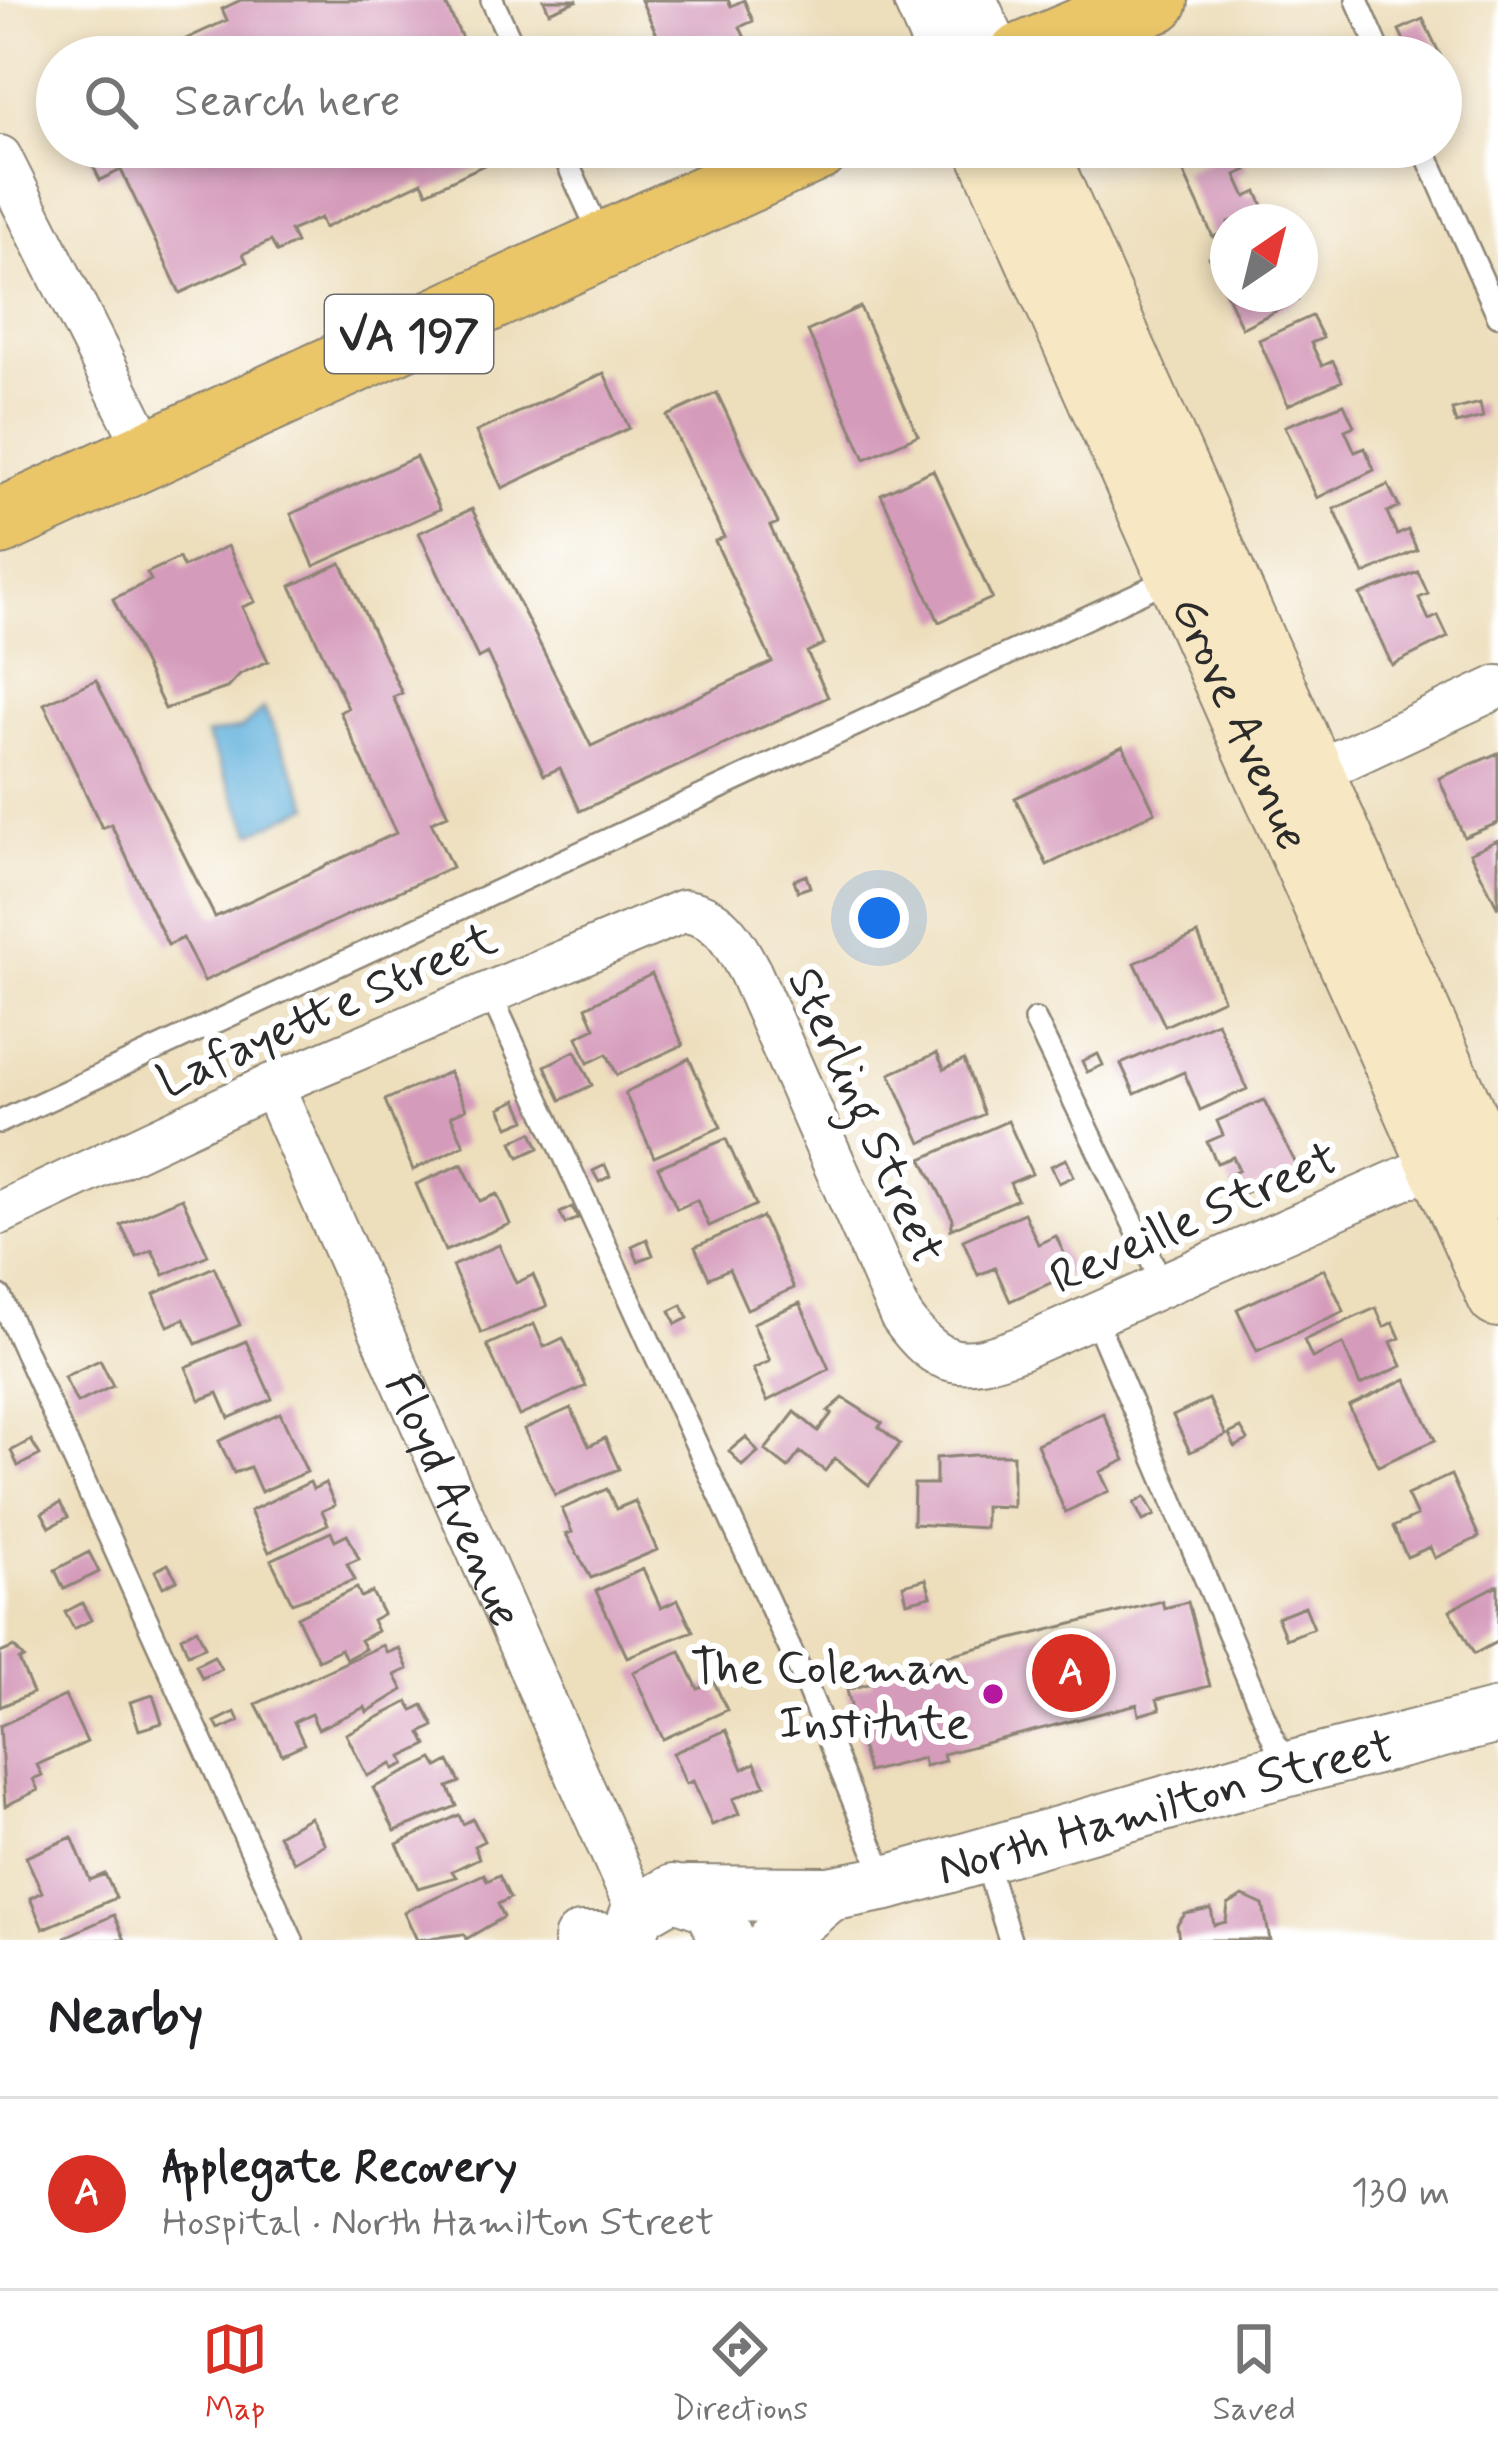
<!DOCTYPE html>
<html lang="en">
<head>
<meta charset="utf-8">
<style>
  body { margin:0; font-family:Mynerve,sans-serif; background:#f2f2f2; color:#202124 }
  .compass { position:absolute; left:1210px; top:204px; width:108px; height:108px; border-radius:50%; background:#fff; box-shadow:0 6px 18px #0003; rotate:35deg }
  .you { position:absolute; left:879px; top:918px; width:42px; height:42px; margin:-30px; border:9px solid #fff; border-radius:50%; background:#1a73e8; box-shadow:0 0 0 18px #1a73e833 }
  .badge { display:grid; place-items:center; width:78px; height:78px; border-radius:50%; background:#d93025; color:#fff; font-size:39px; font-weight:700 }
  .pin { position:absolute; translate:-50% -50%; border:6px solid #fff; box-shadow:0 3px 12px #0006 }
  .list { margin:0; padding:0; list-style:none }
  h2 { display:flex; justify-content:space-between; align-items:center; height:156px; margin:0; padding:0 48px; font-size:51px }
  h2 small { font-size:39px; font-weight:400; color:#757577 }
  .list li { display:grid; grid-template-columns:78px 1fr auto; gap:36px; align-items:center; box-sizing:border-box; height:192px; padding:0 48px; border-top:3px solid #e0e0e0 }
  .list b { display:block; font-size:45px; white-space:nowrap }
  .list p { margin:0; font-size:39px; white-space:nowrap; color:#757577 }
  .list em { font-size:39px; font-style:normal; color:#757577 }
  .icon { flex:none; width:66px; height:66px; fill:none; stroke:currentColor; stroke-width:2; stroke-linecap:round; stroke-linejoin:round }
  .map { position:relative; flex:none; width:1498px; height:1940px; overflow:hidden }
  .search { position:absolute; background:#fff; box-shadow:0 6px 18px #0003; left:36px; right:36px; top:36px; height:132px; display:flex; align-items:center; gap:30px; box-sizing:border-box; padding:0 42px; border-radius:66px; color:#757577; font-size:45px }
  .sheet { height:348px; background:#fff }
  nav { display:flex; justify-content:space-around; align-items:center; box-sizing:border-box; height:168px; border-top:3px solid #e0e0e0; background:#fff; font-size:33px; color:#757577 }
  nav a { display:grid; justify-items:center; gap:6px }
  nav .on { color:#d93025 }
  .map>svg:first-child { display:block }
  .water { fill:#62b1dc; stroke:#466e84; stroke-width:3 }
  .building { fill:#d59bbb }
  .lines { fill:none; stroke-linecap:round; stroke-linejoin:round }
  .service-casing { stroke:#8c8474; stroke-width:26 }
  .minor-casing { stroke:#8c8474; stroke-width:46 }
  .tertiary-casing { stroke:#8c8474; stroke-width:58 }
  .secondary-casing { stroke:#8c8474; stroke-width:64 }
  .primary-casing { stroke:#8c8474; stroke-width:70 }
  .service { stroke:#fff; stroke-width:21 }
  .minor { stroke:#fff; stroke-width:42 }
  .tertiary { stroke:#fff; stroke-width:54 }
  .secondary { stroke:#f7e8c3; stroke-width:60 }
  .primary { stroke:#ebc669; stroke-width:66 }
  .poi-dot { fill:#b5179e; stroke:#fff; stroke-width:4.5 }
  .labels { text-anchor:middle; stroke-width:12; stroke-linejoin:round; paint-order:stroke }
  .shield { fill:#fff; stroke:#6b6b6b; stroke-width:3 }
  .shield-label { font-size:45px; font-weight:bold; fill:#2b2b2b }
  .street-label { font-size:48px; fill:#2b2b2b; stroke:#fff }
  .poi-label { font-size:48px; fill:#2b2b2b; stroke:#fff; text-anchor:end }
</style>
</head>
<body>
<div class="map">
<svg width="1498" height="1940" viewBox="0 0 1498 1940">
  <rect width="100%" height="100%" fill="#fff"/>
  <filter id="ink" filterUnits="userSpaceOnUse"><feTurbulence type="fractalNoise" baseFrequency=".00833" numOctaves="2"/><feDisplacementMap in="SourceGraphic" scale="24" xChannelSelector="R" yChannelSelector="G"/><feConvolveMatrix kernelMatrix="1 2 1 2 8 2 1 2 1" color-interpolation-filters="sRGB"/></filter>
  <filter id="wash" filterUnits="userSpaceOnUse"><feTurbulence type="fractalNoise" baseFrequency=".004" numOctaves="4" result="noise"/><feDisplacementMap in="SourceGraphic" scale="48" xChannelSelector="R" yChannelSelector="G"/><feGaussianBlur stdDeviation="2.7" result="paint"/><feColorMatrix in="noise" values="0 0 0 0 0 0 0 0 0 0 0 0 0 0 0 0 0 1.4 0 .05"/><feComposite in="paint" operator="in"/></filter>
  <g filter="url(#wash)">
    <rect width="100%" height="100%" fill="#eddebc"/>
    <path class="water" d="M264,708L310,806L252,833L206,735L242,728Z"/>
    <g id="blocks">
      <path class="building" d="M241,0H444L471,57H181L175,44L227,20L222,9Z
        M544,0H578L549,12Z
        M641,0H728L731,6L744,0L753,21L740,27L749,47L726,57H634L632,51L659,39Z
        M1423,19L1441,57H1412L1399,30Z
        M84,147H496L481,154L486,164L427,192L422,182L324,228L320,218L290,231L296,243L277,252L271,241L243,254L247,262L180,293L121,170L100,180Z
        M1163,147H1192L1168,158Z
        M1237,148L1247,170L1236,175L1246,197L1257,192L1266,213L1228,222V230L1213,237L1183,171Z
        M1228,249V294H1296L1298,300L1242,328L1209,257Z
        M860,307L918,435L865,459L808,331Z
        M1312,316L1323,338L1311,343L1322,366L1333,361L1342,381L1288,405L1259,340Z
        M604,373L629,428L502,488L476,432Z
        M717,393L778,523L770,526L824,644L807,652L828,697L580,811L560,768L544,775L487,653L478,658L419,533L472,509L591,746L772,662L715,541L724,537L667,416Z
        M1480,403L1483,417L1456,424L1452,410Z
        M1344,404L1354,426L1345,430L1355,452L1365,448L1374,470L1317,498L1285,426Z
        M416,457L440,509L314,566L291,514Z
        M933,470L992,598L939,622L881,494Z
        M1388,485L1399,507L1387,512L1397,535L1408,530L1417,550L1364,574L1334,509Z
        M228,546L255,602L242,607L268,661L240,674L227,688L165,709L113,599L151,580L147,573L179,558L183,567Z
        M341,563L402,693L393,697L448,815L431,822L452,867L204,981L183,938L168,945L111,824L102,828L44,704L96,680L215,917L396,833L340,712L348,708L291,586Z
        M1418,572L1428,594L1419,598L1429,620L1438,616L1448,637L1392,665L1360,595Z
        M1123,746L1155,812L1047,865L1015,798Z
        M1498,753V823L1464,837L1439,778Z
        M1498,840V908L1470,853Z
        M806,875L810,887L798,891L794,880Z
        M1198,934L1223,999L1165,1026L1135,963Z
        M652,974L683,1045L617,1075L607,1054L588,1063L577,1037L595,1028L586,1007Z
        M1217,1022L1247,1089L1200,1110L1184,1072L1135,1094L1121,1064Z
        M575,1051L592,1085L561,1100L545,1066Z
        M937,1053L944,1069L964,1060L984,1114L921,1143L890,1074Z
        M1098,1054L1103,1065L1087,1072L1082,1061Z
        M689,1058L721,1127L654,1157L625,1093Z
        M449,1072L466,1109L451,1116L464,1145L413,1170L385,1100Z
        M517,1100L526,1120L509,1127L500,1108Z
        M1264,1100L1300,1172L1235,1196L1226,1176L1239,1170L1233,1157L1217,1163L1207,1142L1223,1135L1217,1121Z
        M1008,1121L1032,1174L1010,1183L1017,1199L951,1229L953,1219L922,1159Z
        M532,1132L539,1148L519,1157L512,1142Z
        M726,1139L756,1205L709,1226L697,1200L677,1209L658,1167Z
        M1066,1159L1074,1176L1059,1183L1051,1166Z
        M462,1164L480,1201L497,1194L510,1224L445,1251L416,1184Z
        M605,1165L610,1176L599,1182L593,1171Z
        M182,1198L208,1255L164,1275L152,1250L137,1257L121,1225Z
        M572,1207L578,1218L565,1224L560,1213Z
        M1024,1213L1038,1244L1056,1236L1073,1273L1010,1301L995,1268L978,1275L963,1240Z
        M762,1217L794,1288L747,1309L729,1269L709,1278L695,1247Z
        M647,1239L653,1255L638,1261L632,1246Z
        M499,1245L516,1283L533,1275L547,1306L481,1333L452,1266Z
        M214,1267L240,1325L196,1344L184,1319L168,1326L154,1294Z
        M1324,1269L1344,1311L1257,1351L1237,1309Z
        M800,1303L829,1369L767,1401L753,1369L770,1361L753,1323Z
        M682,1305L688,1318L676,1324L670,1311Z
        M1376,1308L1384,1327L1393,1322L1400,1338L1391,1342L1402,1366L1360,1385L1343,1344L1312,1358L1304,1340Z
        M534,1324L544,1347L563,1338L586,1386L519,1416L487,1345Z
        M246,1341L272,1399L229,1418L218,1393L200,1400L186,1367Z
        M100,1360L113,1386L77,1403L64,1377Z
        M1406,1379L1435,1440L1378,1466L1349,1406Z
        M843,1398L882,1423L879,1427L900,1444L869,1485L835,1458L825,1471L800,1452L788,1468L765,1450L795,1412L818,1431L832,1413L828,1411Z
        M1209,1399L1226,1435L1190,1452L1173,1416Z
        M571,1408L589,1446L605,1438L619,1469L555,1495L524,1429Z
        M280,1413L307,1472L261,1492L250,1467L234,1473L219,1441Z
        M1103,1413L1125,1460L1100,1472L1109,1491L1065,1512L1037,1444Z
        M1241,1428L1248,1440L1235,1447L1229,1434Z
        M746,1437L758,1452L742,1466L729,1451Z
        M31,1440L40,1455L18,1466L11,1451Z
        M974,1455H1013V1507L985,1506V1528L913,1524L914,1484H936V1458Z
        M1451,1475L1479,1537L1435,1558L1430,1547L1407,1557L1393,1527L1417,1516L1407,1495Z
        M310,1482L313,1489L325,1483L335,1505L322,1511L328,1524L269,1552L250,1511Z
        M607,1489L616,1509L635,1501L657,1550L591,1578L566,1534L572,1532L562,1509Z
        M1145,1497L1155,1515L1143,1521L1134,1503Z
        M60,1503L68,1517L50,1527L42,1513Z
        M331,1532L335,1540L347,1534L359,1559L347,1564L355,1580L292,1603L271,1560Z
        M89,1552L99,1572L64,1589L55,1570Z
        M168,1564L177,1580L163,1587L155,1571Z
        M643,1569L661,1608L678,1600L693,1631L627,1657L596,1591Z
        M926,1579L931,1596L907,1602L903,1585Z
        M1498,1585V1641L1474,1654L1450,1610Z
        M357,1588L361,1597L372,1592L383,1614L372,1620L377,1631L360,1640L365,1649L346,1659L341,1649L318,1660L297,1617Z
        M1162,1601L1164,1608L1188,1602L1210,1686L1157,1699L1160,1709L1139,1715L1137,1704L943,1754L945,1761L925,1766L923,1758L868,1772L847,1690L872,1683L871,1675Z
        M82,1603L91,1620L74,1629L65,1612Z
        M1305,1606L1314,1628L1286,1639L1277,1617Z
        M197,1629L205,1647L188,1654L181,1637Z
        M383,1645L387,1653L399,1648L408,1669L395,1675L403,1690L367,1712L365,1707L318,1729L311,1714L294,1722L304,1744L282,1754L256,1704Z
        M14,1647L24,1658L19,1660L33,1693L0,1707V1653Z
        M680,1651L698,1689L714,1682L727,1710L663,1739L633,1672Z
        M214,1656L221,1669L202,1678L196,1665Z
        M153,1695L162,1723L139,1730L130,1702Z
        M65,1696L87,1742L37,1765L42,1775L33,1779L38,1790L5,1806L0,1726Z
        M408,1702L413,1710L423,1705L434,1726L421,1733L427,1745L402,1757L405,1764L394,1769L392,1764L367,1776L346,1734Z
        M235,1712L239,1721L219,1730L215,1722Z
        M726,1730L743,1769L755,1763L765,1785L733,1799L739,1814L712,1825L693,1781L686,1784L673,1753Z
        M433,1759L438,1767L449,1761L460,1782L448,1787L457,1806L395,1831L373,1788Z
        M459,1815L463,1824L473,1819L484,1841L474,1846L479,1858L452,1871L456,1877L418,1888L397,1844Z
        M310,1817L325,1844L294,1862L278,1835Z
        M72,1837L90,1880L105,1874L116,1898L43,1929L30,1898L42,1892L26,1857Z
        M484,1874L487,1881L499,1875L510,1898L498,1904L504,1917L466,1939L464,1934L417,1940L404,1912Z
        M1243,1896L1263,1905L1270,1940H1179L1177,1925L1185,1914L1211,1909L1214,1925L1226,1922L1228,1905Z
        M114,1915L125,1940H66L65,1937Z"/>
    </g>
  </g>
  <g filter="url(#ink)">
    <use href="#blocks" fill-opacity="0" stroke="#8c8474" stroke-width="3"/>
    <g class="lines">
      <g class="service-casing">
        <path id="service" d="M492,0L518,57
          M1357,0L1382,57
          M560,147L602,239
          M1423,147L1498,315
          M489,991L802,1675L887,1883
          M1035,1020L1163,1285
          M0,1122L1174,577
          M0,1296L292,1940
          M1094,1315L1287,1771
          M983,1854L1010,1940"/>
      </g>
      <g class="minor-casing">
        <g id="minor">
          <path d="M0,157L149,454"/>
          <path d="M1291,784L1498,687"/>
          <path id="s1" d="M272,1085L638,1912"/>
          <path d="M0,1213L272,1085L683,911C720,914 734,943 750,972L901,1316C938,1369 963,1370 1021,1348L1461,1153"/>
        </g>
      </g>
      <g class="tertiary-casing">
        <g id="tertiary">
          <path d="M921,0L946,57"/>
          <path d="M969,0L995,57"/>
          <path id="s2" d="M688,1893L829,1894L887,1883L1261,1776L1498,1716"/>
          <path d="M581,1940H601"/>
          <path d="M628,1940L638,1912L673,1892L712,1906L727,1940"/>
          <path d="M775,1940L829,1894"/>
        </g>
      </g>
      <g class="secondary-casing">
        <g id="secondary">
          <path id="s3" d="M986,147L1498,1297"/>
          <path d="M1035,147L1498,1188"/>
        </g>
      </g>
      <g class="primary-casing">
        <path id="primary" d="M1021,57L1155,0
          M0,522L818,147"/>
      </g>
      <use href="#service" class="service"/>
      <use href="#minor" class="minor"/>
      <use href="#tertiary" class="tertiary"/>
      <use href="#secondary" class="secondary"/>
      <use href="#primary" class="primary"/>
    </g>
  </g>
  <circle class="poi-dot" cx="993" cy="1694" r="12"/>
  <g class="labels">
    <rect class="shield" x="325" y="295" width="168" height="78" rx="9"/>
    <g class="shield-label">
      <text x="409" y="350">VA 197</text>
    </g>
    <g class="street-label">
      <text dy="17" stroke="none"><textPath href="#s3" startOffset="630">Grove Avenue</textPath></text>
      <text transform="translate(326 1008) rotate(-24)" y="17">Lafayette Street</text>
      <text transform="translate(868 1115) rotate(66)" y="17">Sterling Street</text>
      <text transform="translate(1193 1216) rotate(-24)" y="17">Reveille Street</text>
      <text dy="17" stroke="none"><textPath href="#s1" startOffset="453">Floyd Avenue</textPath></text>
      <text dy="17" stroke="none"><textPath href="#s2" startOffset="489">North Hamilton Street</textPath></text>
    </g>
    <g class="poi-label">
      <text x="969" y="1683">The Coleman<tspan x="969" dy="55">Institute</tspan></text>
    </g>
  </g>
</svg>
<svg class="compass" viewBox="-18 -18 36 36"><path d="M0-13l5 13h-10z" fill="#e53935"/><path d="M0 13l5-13h-10z" fill="#757577"/></svg>
<div class="you"></div>
<div class="pin badge" style="left:1071px;top:1673px">A</div>
<div class="search"><svg class="icon" aria-label="search" viewBox="0 0 24 24"><circle cx="10" cy="10" r="6"/><path d="M15 15l6 6"/></svg>Search here</div>
</div>
<section class="sheet">
<h2>Nearby<small></small></h2>
<ul class="list">
<li><span class="badge">A</span><div><b>Applegate Recovery</b><p>Hospital · North Hamilton Street</p></div><em>130 m</em></li>
</ul>
</section>
<nav>
<a class="on"><svg class="icon" aria-label="map" viewBox="0 0 24 24"><path d="M3 6l6-2 6 2 6-2v14l-6 2-6-2-6 2zM9 4v14M15 6v14"/></svg>Map</a>
<a><svg class="icon" aria-label="directions" viewBox="0 0 24 24"><path d="M12 3l9 9-9 9-9-9zM9 14v-3h6M13 9l2 2-2 2"/></svg>Directions</a>
<a><svg class="icon" aria-label="saved" viewBox="0 0 24 24"><path d="M7 4h10v16l-5-4-5 4z"/></svg>Saved</a>
</nav>
</body>
</html>
